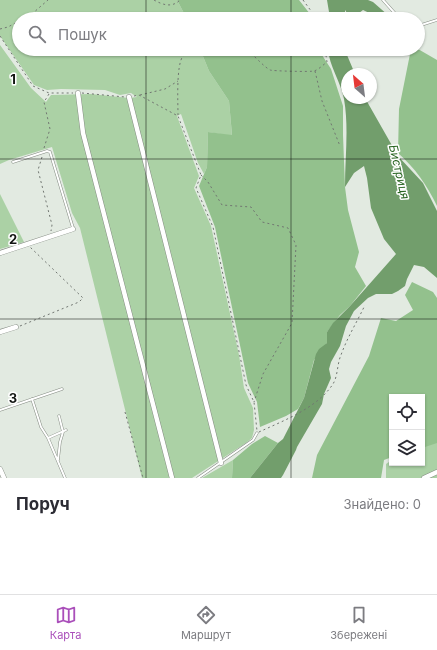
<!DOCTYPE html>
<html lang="uk">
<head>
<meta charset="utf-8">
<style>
  body { margin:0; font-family:Inter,sans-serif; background:#f7f7f7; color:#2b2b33 }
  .controls { position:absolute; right:12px; bottom:12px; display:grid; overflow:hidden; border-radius:0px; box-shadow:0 1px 3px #0004 }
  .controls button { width:36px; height:36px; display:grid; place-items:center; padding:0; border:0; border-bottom:1px solid #e1e1e2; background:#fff; color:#2b2b33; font:20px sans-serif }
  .compass { position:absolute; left:341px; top:68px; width:36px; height:36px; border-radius:50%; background:#fff; box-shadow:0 1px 3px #0004; rotate:332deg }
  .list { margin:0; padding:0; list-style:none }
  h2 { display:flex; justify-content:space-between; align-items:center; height:52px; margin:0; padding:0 16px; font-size:17px }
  h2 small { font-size:13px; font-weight:400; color:#7c7c81 }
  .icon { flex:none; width:22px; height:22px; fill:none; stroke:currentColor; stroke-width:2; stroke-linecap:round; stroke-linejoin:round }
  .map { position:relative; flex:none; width:437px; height:478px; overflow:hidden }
  .search { position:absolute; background:#fff; box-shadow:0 1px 3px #0004; left:12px; right:12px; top:12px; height:44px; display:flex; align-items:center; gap:10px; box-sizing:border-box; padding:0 14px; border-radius:22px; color:#7c7c81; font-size:15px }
  .sheet { height:116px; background:#fff }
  nav { display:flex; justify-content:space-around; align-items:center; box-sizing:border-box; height:56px; border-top:1px solid #e1e1e2; background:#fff; font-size:11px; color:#7c7c81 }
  nav a { display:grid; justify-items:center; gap:2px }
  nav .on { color:#aa4fba }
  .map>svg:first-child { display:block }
  .green { fill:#abd1a5 }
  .forest { fill:#93c18d }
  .water { fill:#729e6c }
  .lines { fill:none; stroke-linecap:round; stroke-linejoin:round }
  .service-casing { stroke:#858c83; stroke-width:3 }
  .minor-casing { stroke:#858c83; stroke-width:5.5 }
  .path { stroke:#717671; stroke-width:1; stroke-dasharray:2 3; stroke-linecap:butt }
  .service { stroke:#fff; stroke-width:2 }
  .minor { stroke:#fff; stroke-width:4.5 }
  .grid { fill:none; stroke:#121512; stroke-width:1; stroke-opacity:0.55 }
  .labels { text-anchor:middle; stroke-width:3; stroke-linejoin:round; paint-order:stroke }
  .water-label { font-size:12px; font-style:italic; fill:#286421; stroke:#fff }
  .grid-label { font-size:13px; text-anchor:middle; font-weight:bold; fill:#121512; stroke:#fff; stroke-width:3; stroke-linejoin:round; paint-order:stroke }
</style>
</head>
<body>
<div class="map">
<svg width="437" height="478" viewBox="0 0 437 478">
  <rect width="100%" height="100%" fill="#e2eae1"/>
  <path class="green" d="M0,0H177L187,19H19V49H200L209,71L229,101L232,136L208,132L207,167L204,174L198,163L181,114L177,116L199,176L194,188L211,226L239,355L244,388L253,408L254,430L252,438L246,443L192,478H142L80,228L72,213L52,147L9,160L0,164V45L31,88L46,102L51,95L91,94L129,98L137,97L131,93L120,95L105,90L61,89L47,90L34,85L0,36Z
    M0,194L24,242L0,249Z
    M437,428V478H386V464L392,460V463H422V439Z
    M233,460L232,478H202Z"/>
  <path class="forest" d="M177,0H299L314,19H187Z
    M200,49H320L322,55L331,69L343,106V135L345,187L348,210L359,252L355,267L366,286L350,306L340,315L327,332V343L314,360L304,398L298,409L286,416L260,427L257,402L248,383L215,227L199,186L207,167L208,132L232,135L229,101L209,71Z
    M411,49H418L437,60V206C427,185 415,168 398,153L399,109Z
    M412,282L433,292L437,298V443L422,448V397H392V457L384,460L381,478H312L317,455L369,356L381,318L396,321L413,310L405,295Z
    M265,436L278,443L250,478H232L233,460L252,444Z"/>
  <path class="water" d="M327,0H368L373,2L389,16L382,19L363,10L359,13L360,19H351L345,10V19H329V12Z
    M328,49H347V55L355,74H347V98H365L398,156L423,183L437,211V278L424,267L414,265L407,279L405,286L398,291L392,294H376L368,298L354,311L346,326L340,346L331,362L329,369L331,378L324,394L322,404L297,447L296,450L283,475L281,478H250L278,443L283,439L304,398L316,354L319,349L327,343V332L333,323L350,306L396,254L384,239L371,208L367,178L364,166L354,173L345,187C345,157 349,128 344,99C341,82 329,66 328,49Z"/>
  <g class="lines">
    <g class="service-casing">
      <path id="service" d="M383,0L400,19
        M418,26L437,20
        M13,162L47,151L50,152L73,228
        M32,399L41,427L48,438L65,478
        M0,410L62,389
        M48,438L66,430
        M58,460L60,442L63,432L59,416
        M198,478L253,440L257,433"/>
    </g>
    <g class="minor-casing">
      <path id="minor" d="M78,93L83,133L172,478
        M129,97L221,463
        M0,253L73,229
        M0,332L16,327
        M0,469L4,478
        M424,478L437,472"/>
    </g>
    <path class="path" d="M154,0C163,5 172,8 180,0
      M303,0L317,19
      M23,19L33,13L48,0
      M0,29L8,27L19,21
      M0,36L33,86L49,93H73
      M242,49C254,53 260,64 270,70C272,71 311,72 314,71C318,70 323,65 327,62L325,49
      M315,71L322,101L340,146
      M82,93L125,97
      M140,95L165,89L178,81
      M134,96L139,95L178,116L201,175L196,188L213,227L246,385L254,402L257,431
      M178,115C178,103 176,65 183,56C187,52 195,50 200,49
      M44,148L50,129L44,102L49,94
      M42,157L38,170L52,225L51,231
      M201,175L208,182L222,205L251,207L262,222L288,228L296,245L292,323L263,374L254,402
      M20,326L79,302L83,298L30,247
      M125,412L143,478
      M259,432C285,420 317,408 333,384C338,376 337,364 341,355C347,338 357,322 365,305"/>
    <use href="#service" class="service"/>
    <use href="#minor" class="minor"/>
  </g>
  <path class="grid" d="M146,0V19M291,0V19M146,49V478M291,49V478M0,159H437M0,319H437"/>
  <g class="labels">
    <g class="water-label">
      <text transform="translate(399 172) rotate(77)" y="4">Бистриця</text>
    </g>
  </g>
  <g class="grid-label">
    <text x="13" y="84">1</text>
    <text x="13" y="244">2</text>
    <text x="13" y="403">3</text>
  </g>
</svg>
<div class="controls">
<button><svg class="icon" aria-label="locate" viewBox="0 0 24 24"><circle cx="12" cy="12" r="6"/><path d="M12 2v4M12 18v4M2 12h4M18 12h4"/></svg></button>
<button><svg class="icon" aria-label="layers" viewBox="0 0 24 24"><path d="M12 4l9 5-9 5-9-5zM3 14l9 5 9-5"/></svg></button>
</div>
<svg class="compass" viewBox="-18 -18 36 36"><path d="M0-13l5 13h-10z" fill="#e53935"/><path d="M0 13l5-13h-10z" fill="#7c7c81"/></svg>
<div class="search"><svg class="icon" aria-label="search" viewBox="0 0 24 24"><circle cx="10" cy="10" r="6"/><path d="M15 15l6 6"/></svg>Пошук</div>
</div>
<section class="sheet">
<h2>Поруч<small>Знайдено: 0</small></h2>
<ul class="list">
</ul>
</section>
<nav>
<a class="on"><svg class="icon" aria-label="map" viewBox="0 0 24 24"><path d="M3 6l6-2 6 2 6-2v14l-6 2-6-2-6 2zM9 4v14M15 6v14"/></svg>Карта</a>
<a><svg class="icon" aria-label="directions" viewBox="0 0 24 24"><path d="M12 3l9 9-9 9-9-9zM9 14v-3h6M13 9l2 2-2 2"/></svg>Маршрут</a>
<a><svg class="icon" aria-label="saved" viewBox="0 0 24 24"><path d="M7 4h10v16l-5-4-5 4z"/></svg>Збережені</a>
</nav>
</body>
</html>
